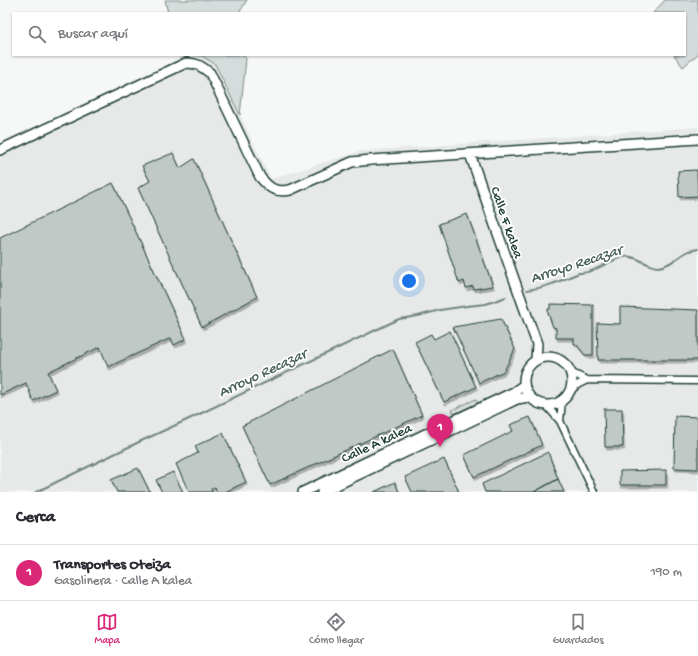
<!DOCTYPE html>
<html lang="es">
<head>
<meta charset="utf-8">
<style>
  body { margin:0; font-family:"Gochi Hand",sans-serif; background:#f7f7f7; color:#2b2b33 }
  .you { position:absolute; left:409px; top:281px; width:14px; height:14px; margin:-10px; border:3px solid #fff; border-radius:50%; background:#1a73e8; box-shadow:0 0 0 6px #1a73e833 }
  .badge { display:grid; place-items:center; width:26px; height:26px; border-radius:50%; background:#db2777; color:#fff; font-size:13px; font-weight:700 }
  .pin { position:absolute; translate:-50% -33px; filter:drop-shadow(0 1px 2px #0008) }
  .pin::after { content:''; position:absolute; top:21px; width:14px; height:12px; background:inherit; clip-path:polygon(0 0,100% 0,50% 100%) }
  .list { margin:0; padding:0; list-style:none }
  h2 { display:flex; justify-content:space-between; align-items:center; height:52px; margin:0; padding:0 16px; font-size:17px }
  h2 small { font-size:13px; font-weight:400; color:#7c7c81 }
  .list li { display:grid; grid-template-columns:26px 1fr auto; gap:12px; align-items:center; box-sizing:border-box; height:56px; padding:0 16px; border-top:1px solid #e1e1e2 }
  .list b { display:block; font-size:15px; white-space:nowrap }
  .list p { margin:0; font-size:13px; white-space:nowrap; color:#7c7c81 }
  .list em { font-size:13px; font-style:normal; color:#7c7c81 }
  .icon { flex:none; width:22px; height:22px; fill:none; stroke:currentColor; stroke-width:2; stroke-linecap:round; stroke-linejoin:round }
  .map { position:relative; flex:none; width:698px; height:492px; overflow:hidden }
  .search { position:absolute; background:#fff; box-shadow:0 1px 3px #0004; left:12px; right:12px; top:12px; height:44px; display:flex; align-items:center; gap:10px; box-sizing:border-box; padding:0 14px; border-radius:0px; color:#7c7c81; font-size:15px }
  .sheet { height:108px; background:#fff }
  nav { display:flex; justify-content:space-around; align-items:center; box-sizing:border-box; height:56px; border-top:1px solid #e1e1e2; background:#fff; font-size:11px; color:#7c7c81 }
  nav a { display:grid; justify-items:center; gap:2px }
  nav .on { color:#db2777 }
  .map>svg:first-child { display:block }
  .built { fill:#e6e9e8 }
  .green { fill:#d6dcdb; stroke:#7a8c88 }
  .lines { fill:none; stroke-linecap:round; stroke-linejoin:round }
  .stream { stroke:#72857f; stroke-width:2 }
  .building { fill:#c0c9c6; stroke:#1f3d34; filter:url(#shadow) }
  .street-casing { stroke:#1f3d34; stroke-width:9 }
  .secondary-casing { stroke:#1f3d34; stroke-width:12 }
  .street { stroke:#fff; stroke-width:6 }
  .secondary { stroke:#fff; stroke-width:9 }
  .labels { text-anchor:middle; stroke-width:3.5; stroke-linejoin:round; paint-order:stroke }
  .street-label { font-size:14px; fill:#1f3d34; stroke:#fff }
  .water-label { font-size:15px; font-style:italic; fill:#49615a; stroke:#fff }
</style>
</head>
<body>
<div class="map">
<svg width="698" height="492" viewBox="0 0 698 492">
  <defs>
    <filter id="shadow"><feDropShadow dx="1.5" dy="3" stdDeviation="0" flood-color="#0004"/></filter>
  </defs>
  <rect width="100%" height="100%" fill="#f6f7f7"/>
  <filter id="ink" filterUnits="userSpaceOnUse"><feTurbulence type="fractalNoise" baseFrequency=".025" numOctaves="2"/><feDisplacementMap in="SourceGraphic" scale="8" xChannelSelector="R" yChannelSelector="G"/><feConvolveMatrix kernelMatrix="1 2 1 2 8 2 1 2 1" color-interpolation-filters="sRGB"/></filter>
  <g filter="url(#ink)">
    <path class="built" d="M186,55L202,56L215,64L271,179L361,151L698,127V492H0V144Z"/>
    <path class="green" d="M165,0H247L239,13H168Z
      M665,0H698V54L683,67L674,55H685V13H653Z
      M192,55H244L246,59L240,115L215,64L202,56Z
      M476,399L478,403L454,414L452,410Z"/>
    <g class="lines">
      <path class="stream" d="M527,290C546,288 562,280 579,273C594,274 609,260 623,257C635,254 646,266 658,267C669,267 679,255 689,251C692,250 695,250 698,249
        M36,492L139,442L189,419L399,319L418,316L440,310L467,306L486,304L506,297"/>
    </g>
    <path class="building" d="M173,153L180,168L194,159L257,297L202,327L138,188L150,181L142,166Z
      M697,170L698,196L679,197L678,171Z
      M113,183L186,339L174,345L171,338L108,367L100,347L48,372L56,390L33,401L26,383L0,395V238Z
      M467,214L493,286L474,289L473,286L466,288L464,281L459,283L439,224Z
      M550,304L593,305V355H585L576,344H574V338H556V328L553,327L548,313V309H550Z
      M620,307L698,310V360H598L597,323L620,324Z
      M501,319L515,349L504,371L479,383L453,327Z
      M450,331L476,387L444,402L415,342L431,334L434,339Z
      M393,349L422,415L270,485L242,426Z
      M604,409H622L623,447H605Z
      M675,416L698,417V469L674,468Z
      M530,417L542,445L474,477L464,455L513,431L510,425Z
      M223,433L246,482L225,492H217L215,487L211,489L212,492H189L176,464L198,453L195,446Z
      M548,452L558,479L534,492H485L482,484Z
      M444,459L459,492H412L405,477Z
      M138,468L150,492H117L111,480Z
      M666,470V485H620V471Z
      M173,472L183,492H162L156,480Z
      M558,479L564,492H534Z
      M395,482L399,492H374Z"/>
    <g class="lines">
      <g class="street-casing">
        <path id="street" d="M570,372L587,380L698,381
          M570,391L579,384L587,380
          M562,401L560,421L594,492
          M546,405L560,421"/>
      </g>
      <g class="secondary-casing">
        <path id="secondary" d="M0,150L186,63C197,63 201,66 210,73L260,177C269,188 275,193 290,190L352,162L371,160L698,139
          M470,154L485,197L537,344L536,360
          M524 381a24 24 0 1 1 48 0a24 24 0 1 1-48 0Z
          M303,492L514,392L524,385
          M322,492L517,399L529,397"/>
      </g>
      <use href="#street" class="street"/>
      <use href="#secondary" class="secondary"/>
    </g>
  </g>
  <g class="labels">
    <g class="street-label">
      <text transform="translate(508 222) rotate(71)" y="5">Calle F kalea</text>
      <text transform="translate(376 442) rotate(-25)" y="5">Calle A kalea</text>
    </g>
    <g class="water-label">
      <text transform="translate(576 263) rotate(-18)" y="5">Arroyo Recazar</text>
      <text transform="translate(262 372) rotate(-25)" y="5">Arroyo Recazar</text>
    </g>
  </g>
</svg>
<div class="you"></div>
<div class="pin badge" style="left:440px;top:447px">1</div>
<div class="search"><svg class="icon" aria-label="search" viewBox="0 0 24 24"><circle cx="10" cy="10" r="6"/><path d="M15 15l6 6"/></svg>Buscar aquí</div>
</div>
<section class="sheet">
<h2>Cerca<small></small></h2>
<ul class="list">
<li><span class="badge">1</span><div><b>Transportes Oteiza</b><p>Gasolinera · Calle A kalea</p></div><em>190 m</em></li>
</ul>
</section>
<nav>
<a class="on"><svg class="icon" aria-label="map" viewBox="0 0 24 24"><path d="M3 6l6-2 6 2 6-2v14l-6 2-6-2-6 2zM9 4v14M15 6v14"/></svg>Mapa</a>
<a><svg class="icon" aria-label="directions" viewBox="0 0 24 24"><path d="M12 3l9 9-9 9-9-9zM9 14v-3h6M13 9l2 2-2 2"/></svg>Cómo llegar</a>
<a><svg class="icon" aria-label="saved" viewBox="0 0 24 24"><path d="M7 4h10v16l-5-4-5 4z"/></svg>Guardados</a>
</nav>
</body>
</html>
